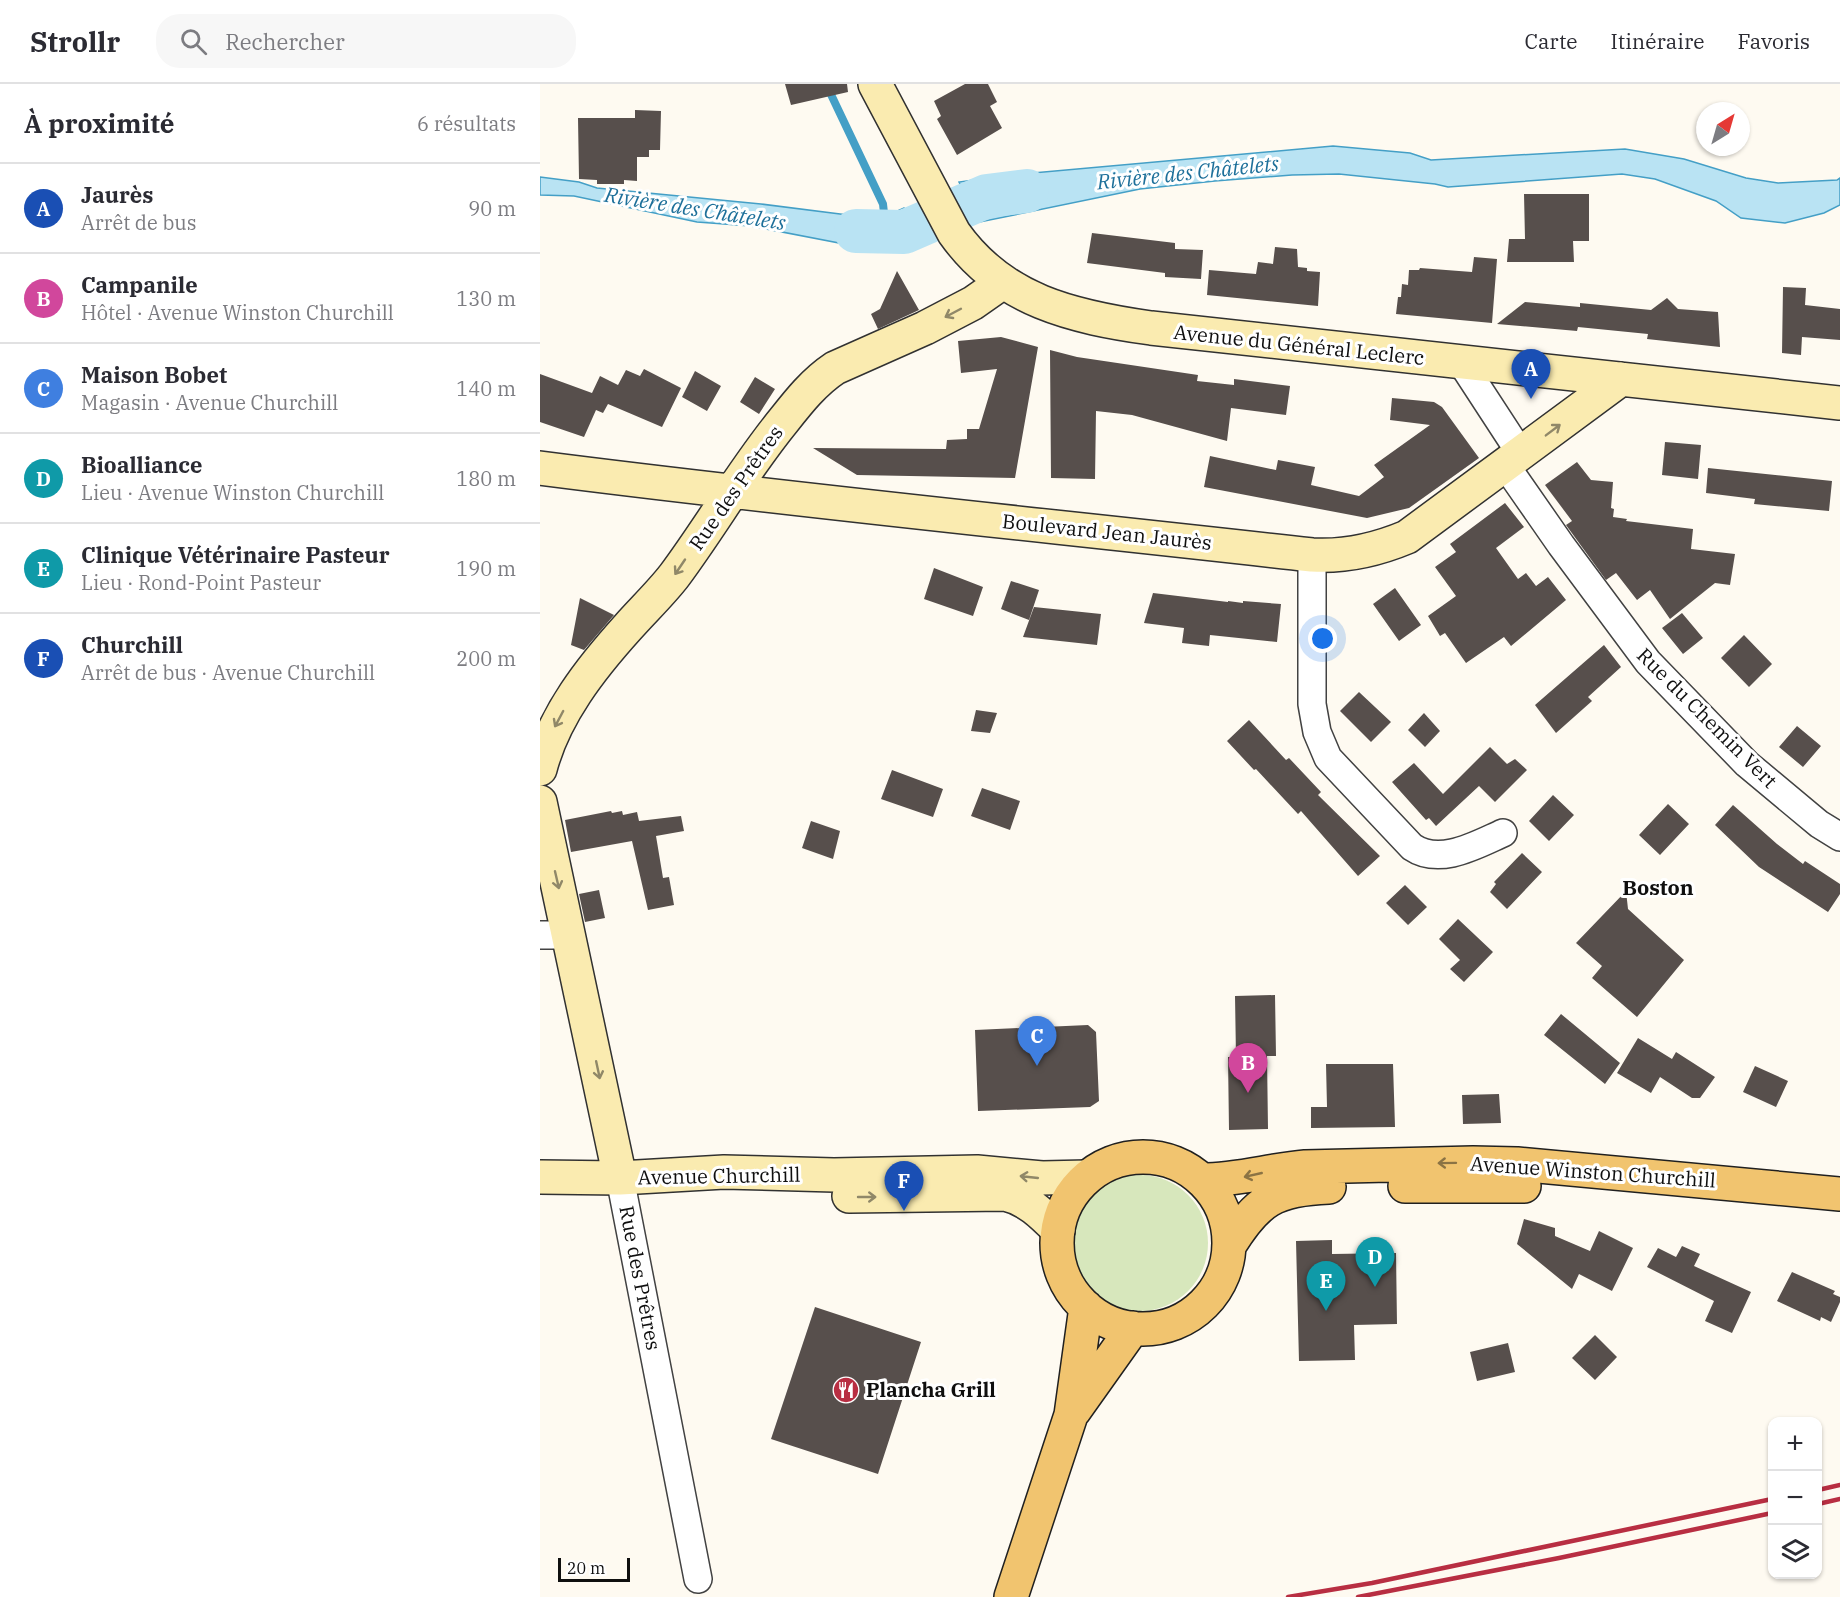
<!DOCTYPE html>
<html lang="fr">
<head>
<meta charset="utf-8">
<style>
  body { margin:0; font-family:"IBM Plex Serif",serif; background:#f7f7f7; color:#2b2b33 }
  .controls { position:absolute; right:18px; bottom:18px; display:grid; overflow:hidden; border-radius:12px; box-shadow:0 2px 4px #0004 }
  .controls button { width:54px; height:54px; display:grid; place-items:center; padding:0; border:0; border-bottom:2px solid #e1e1e2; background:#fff; color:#2b2b33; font:30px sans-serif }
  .compass { position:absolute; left:1156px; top:18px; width:54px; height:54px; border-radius:50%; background:#fff; box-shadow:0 2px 4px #0004; rotate:37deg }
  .scale { position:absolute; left:18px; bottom:15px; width:72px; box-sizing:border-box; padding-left:6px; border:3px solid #0f0f0f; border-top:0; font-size:16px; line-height:21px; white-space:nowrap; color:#0f0f0f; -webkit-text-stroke:4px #fff; paint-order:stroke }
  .you { position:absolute; left:783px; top:555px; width:21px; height:21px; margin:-15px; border:4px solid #fff; border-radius:50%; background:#1a73e8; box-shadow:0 0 0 9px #1a73e833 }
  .badge { display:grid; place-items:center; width:39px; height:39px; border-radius:50%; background:#d93025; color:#fff; font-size:20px; font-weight:700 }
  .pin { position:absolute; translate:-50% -50px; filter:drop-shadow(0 2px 3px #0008) }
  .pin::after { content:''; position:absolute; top:32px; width:21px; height:18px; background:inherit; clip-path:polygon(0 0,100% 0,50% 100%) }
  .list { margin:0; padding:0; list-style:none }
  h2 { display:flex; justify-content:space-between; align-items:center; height:78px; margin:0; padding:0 24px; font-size:26px }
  h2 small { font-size:20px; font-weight:400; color:#7c7c81 }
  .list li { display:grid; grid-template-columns:39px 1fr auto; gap:18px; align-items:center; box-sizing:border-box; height:90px; padding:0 24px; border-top:2px solid #e1e1e2 }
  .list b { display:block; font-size:22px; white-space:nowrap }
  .list p { margin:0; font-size:20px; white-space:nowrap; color:#7c7c81 }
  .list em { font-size:20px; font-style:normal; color:#7c7c81 }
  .icon { flex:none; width:33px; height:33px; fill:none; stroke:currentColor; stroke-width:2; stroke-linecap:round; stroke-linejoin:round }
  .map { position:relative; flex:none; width:1300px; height:1513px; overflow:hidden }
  header { display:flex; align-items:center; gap:36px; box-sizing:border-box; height:84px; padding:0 30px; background:#fff; border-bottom:2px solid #e1e1e2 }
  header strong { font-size:28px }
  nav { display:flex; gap:33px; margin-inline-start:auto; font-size:21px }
  .search { width:420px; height:54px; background:#f7f7f7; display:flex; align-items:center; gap:15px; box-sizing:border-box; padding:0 21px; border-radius:24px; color:#7c7c81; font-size:22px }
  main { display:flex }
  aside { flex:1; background:#fff }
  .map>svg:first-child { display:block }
  .green { fill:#d7e7bc }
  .water { fill:#b9e3f3; stroke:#449fc6; stroke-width:1.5 }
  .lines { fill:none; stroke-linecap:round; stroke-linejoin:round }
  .stream { stroke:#449fc6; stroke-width:8 }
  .river { stroke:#b9e3f3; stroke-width:44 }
  .building { fill:#574f4c }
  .street-casing { stroke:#424242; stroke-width:30 }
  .secondary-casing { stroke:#313131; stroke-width:36 }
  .primary-casing { stroke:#202020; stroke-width:36 }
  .street { stroke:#fff; stroke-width:27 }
  .secondary { stroke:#faebb0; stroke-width:33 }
  .primary { stroke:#f1c46f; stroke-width:33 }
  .rail { stroke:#b82e42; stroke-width:4.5 }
  .oneway { stroke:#908868 }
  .oneway2 { stroke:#8b7344 }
  .labels { text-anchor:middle; stroke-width:6; stroke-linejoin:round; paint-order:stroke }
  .street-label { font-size:20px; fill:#0f0f0f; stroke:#fff }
  .poi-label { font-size:20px; font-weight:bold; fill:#0f0f0f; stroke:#fff; text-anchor:start }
  .water-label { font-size:21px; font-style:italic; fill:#1e709a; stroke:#fff }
  .neighbourhood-label { font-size:21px; font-weight:bold; fill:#0f0f0f; stroke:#fff }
</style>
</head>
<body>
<header>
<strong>Strollr</strong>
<div class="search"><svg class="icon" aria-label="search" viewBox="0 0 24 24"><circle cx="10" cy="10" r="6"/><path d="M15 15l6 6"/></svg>Rechercher</div>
<nav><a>Carte</a><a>Itinéraire</a><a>Favoris</a></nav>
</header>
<main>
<aside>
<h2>À proximité<small>6 résultats</small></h2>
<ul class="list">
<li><span class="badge" style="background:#1a4fb4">A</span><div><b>Jaurès</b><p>Arrêt de bus</p></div><em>90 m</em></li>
<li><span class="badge" style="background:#d1479c">B</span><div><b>Campanile</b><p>Hôtel · Avenue Winston Churchill</p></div><em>130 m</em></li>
<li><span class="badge" style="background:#3f7fe0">C</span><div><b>Maison Bobet</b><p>Magasin · Avenue Churchill</p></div><em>140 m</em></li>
<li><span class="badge" style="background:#0f9aa8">D</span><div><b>Bioalliance</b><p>Lieu · Avenue Winston Churchill</p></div><em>180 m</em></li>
<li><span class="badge" style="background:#0f9aa8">E</span><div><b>Clinique Vétérinaire Pasteur</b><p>Lieu · Rond-Point Pasteur</p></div><em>190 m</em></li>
<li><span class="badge" style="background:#1a4fb4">F</span><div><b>Churchill</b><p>Arrêt de bus · Avenue Churchill</p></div><em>200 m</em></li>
</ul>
</aside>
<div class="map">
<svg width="1300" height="1513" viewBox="0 0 1300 1513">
  <rect width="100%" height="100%" fill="#fefaf1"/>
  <path class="green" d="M532 1159a68 68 0 1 1 136 0a68 68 0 1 1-136 0Z"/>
  <path class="water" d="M793,62L870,69L891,76L1085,65L1144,75L1206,94L1238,99L1297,96L1300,94V121L1284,129L1245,139L1201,134L1176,117L1115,95L1082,90L908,103L895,100L799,90L752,91L675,97L600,105L440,138L419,98L470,91Z
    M0,93L39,98L57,104L221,120L308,131L335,132L347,128L351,130L364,124L383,159L352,168L330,165L211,142L157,138L34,112L0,111Z"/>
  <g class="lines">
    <path class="stream" d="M286,0L343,120L345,138"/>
    <path class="river" d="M316,147L364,148L447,112L487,107"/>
  </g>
  <path class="building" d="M245,0H307L308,8L251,21Z
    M425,0H448L457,18L450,22L462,44L417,71L397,35L401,32L394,17Z
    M95,26L121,27L120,66H109V73H97V97L84,96V100H57V96L39,95L38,34H95Z
    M984,110H1049V157H1033L1034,178H967L969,155H985Z
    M552,149L635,159V165L663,166L661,195L625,193V189L547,179Z
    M735,163L757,165L758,183L767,184V187L780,188L778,222L667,211L669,186L716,190L718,178L733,180Z
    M934,173L957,175L952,239L856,230L858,213H861L862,200L868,201L869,186H879L880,184L932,188Z
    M357,187L379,226L338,245L331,230L340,225Z
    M1243,203L1266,204L1265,221L1300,225V256L1262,253L1261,271L1242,269Z
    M1127,214L1138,225L1178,228L1180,263L1107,255L1108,250L1038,243L1037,247L957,240L985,218L1040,223V219L1111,226Z
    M461,253L498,263L475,394L317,391L273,364L406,365L407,356L427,355V345H439L457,285L421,289L418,257Z
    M510,266L537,273L658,291L657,297L694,301V295L750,302L746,331L691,324L687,357L592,331L556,327L555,395L511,394Z
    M104,285L141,304L122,343L68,320L63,329L56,326L44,353L0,338V290L52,309L60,292L78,301L86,286L100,292Z
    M155,287L181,302L167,327L142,313Z
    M215,293L235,305L219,330L200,318Z
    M852,314L894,318L902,323L939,374L869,424L827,434L664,403L670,372L736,386L738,376L775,383L771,401L819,412L844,393L834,381L890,341L850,336Z
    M1125,358L1161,361L1158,395L1122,391Z
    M1037,378L1051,396L1073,398L1071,424L1074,425L1073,433L1087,435L1086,437L1153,445L1151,465L1195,470L1190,501L1175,499L1130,535L1110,506L1097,516L1076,489L1066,496L1026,441L1032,437L1005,401Z
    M1168,384L1292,397L1289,427L1214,420L1215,415L1166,409Z
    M965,419L984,443L956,464L978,495L986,489L996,502L1008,493L1026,516L971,562L964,553L926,579L905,549L900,552L888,532L916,512L895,483L916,468L910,460Z
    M394,484L443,503L433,532L384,515Z
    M471,497L499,506L489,536L461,525Z
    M855,504L881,541L859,557L833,520Z
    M613,509L688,518V517L703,519V517L741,520L737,558L670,551L669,562L642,559L644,544L604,539Z
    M40,514L74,531L44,566L31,561Z
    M494,523L561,530L557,561L483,553Z
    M1142,529L1163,554L1143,570L1122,544Z
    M1204,551L1232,580L1209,603L1181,574Z
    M1064,561L1081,583L1048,613L1052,617L1016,649L995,621Z
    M819,608L851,638L831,658L800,627Z
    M436,626L457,629L450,649L431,647Z
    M884,629L900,647L885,663L868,646Z
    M709,636L746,676L749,674L781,708L778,711L840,772L818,792L761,727L758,730L716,685L714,686L687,657Z
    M1257,642L1281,662L1263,683L1239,663Z
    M950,663L967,680L975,675L987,686L955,718L939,702L896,742L889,734L886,736L852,698L874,679L903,710Z
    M352,686L403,705L393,733L341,715Z
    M442,704L480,717L470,746L431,732Z
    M1013,711L1034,731L1009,757L989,737Z
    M1128,720L1149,740L1120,771L1099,751Z
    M1193,721L1237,760L1263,780L1265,777L1300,800V810L1288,828L1219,783L1175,741Z
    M71,727L72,729L82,727L83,731L97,728L99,737L141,732L144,747L116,752L123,794L129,793L134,821L108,826L92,757L31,768L25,736Z
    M271,737L300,747L293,775L262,764Z
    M982,769L1002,788L967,825L950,808L956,800L954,798Z
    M865,801L887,823L868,841L846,819Z
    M59,806L65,834L45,838L39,810Z
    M1086,807L1088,825L1144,876L1097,933L1052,894L1062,882L1036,859Z
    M918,835L953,868L924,898L910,885L920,876L899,855Z
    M735,911L736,972H727L728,1045L689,1046L688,973H696L695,912Z
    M1021,930L1080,979L1065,1000L1004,951Z
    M548,941L556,948L559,1017L550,1023L438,1027L435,946Z
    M1098,954L1132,975L1136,968L1175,993L1160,1014H1152L1120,993L1111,1009L1077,989Z
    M786,980H853L855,1043L771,1044V1023H787Z
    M1215,982L1248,997L1236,1023L1203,1008Z
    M959,1010L961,1039L923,1040L922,1011Z
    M984,1135L1015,1144V1152L1050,1167L1059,1147L1093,1164L1072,1207L1039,1190L1032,1205L977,1160Z
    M792,1156V1170L856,1169L857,1240L814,1241L815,1276L759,1277L756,1157Z
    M1142,1162L1160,1170L1154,1182L1211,1208L1192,1249L1165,1237L1174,1217L1107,1183L1118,1164L1136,1173Z
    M1252,1188L1295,1207L1293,1210L1300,1213V1218L1291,1238L1281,1233L1280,1237L1237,1217Z
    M275,1223L381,1258L338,1390L231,1355Z
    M1055,1251L1077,1273L1055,1296L1032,1274Z
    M968,1259L975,1288L937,1297L930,1268Z"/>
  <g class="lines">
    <g class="street-casing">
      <path id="street" d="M921,278L981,370
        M966,382L1021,461L1108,578L1207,680L1279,740L1300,753
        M772,471V620L777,648L788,674L872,763C900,782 936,761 963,749
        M0,851H29
        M80,1094L158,1495"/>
    </g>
    <g class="secondary-casing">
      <path id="secondary" d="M335,0L414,149C462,217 533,233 611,244L1300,319
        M0,384C257,417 514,442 772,471C806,473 836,466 867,453L1081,295
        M0,685C14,631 51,584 88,543C103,526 120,510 134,492C172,441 203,386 244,336C259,317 274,298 295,284L385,244L433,219L463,198
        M0,718L80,1094
        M0,1093L80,1094L184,1088L294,1091L437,1088L502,1094L547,1093
        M309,1112L465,1110C487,1115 502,1130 518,1146"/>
    </g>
    <g class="primary-casing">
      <path id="primary" d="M517 1159a86 86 0 1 1 172 0a86 86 0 1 1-172 0Z
        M662,1096C697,1096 730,1086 765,1083L933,1079L977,1080L1300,1110
        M865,1102H984
        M689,1162C717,1116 735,1105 789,1103
        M534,1327L593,1244
        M471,1513L531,1331L546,1223"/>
    </g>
    <use href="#street" class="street"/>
    <use href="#secondary" class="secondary"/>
    <use href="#primary" class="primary"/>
    <path class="rail" d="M1278,1406L1300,1401
      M1278,1420L1300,1415
      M748,1513L832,1499L1232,1415
      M818,1513L1019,1474L1232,1429"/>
  </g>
  <defs><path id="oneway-shaft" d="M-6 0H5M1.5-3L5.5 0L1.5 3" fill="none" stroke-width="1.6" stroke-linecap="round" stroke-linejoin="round" transform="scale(1.5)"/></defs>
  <g class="oneway">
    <use href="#oneway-shaft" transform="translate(413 229) rotate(152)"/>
    <use href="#oneway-shaft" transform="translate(1013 346) rotate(-37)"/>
    <use href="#oneway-shaft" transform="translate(140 483) rotate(124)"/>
    <use href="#oneway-shaft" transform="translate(19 635) rotate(118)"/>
    <use href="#oneway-shaft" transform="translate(17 796) rotate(77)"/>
    <use href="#oneway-shaft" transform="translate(58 986) rotate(78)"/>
    <use href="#oneway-shaft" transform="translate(489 1093) rotate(-174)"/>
    <use href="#oneway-shaft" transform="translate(327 1113)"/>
  </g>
  <g class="oneway2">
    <use href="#oneway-shaft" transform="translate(907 1079) rotate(179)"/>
    <use href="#oneway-shaft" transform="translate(713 1091) rotate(167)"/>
  </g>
  <defs>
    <g id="restaurant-disc" transform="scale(1.35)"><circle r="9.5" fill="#b82e42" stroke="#fff"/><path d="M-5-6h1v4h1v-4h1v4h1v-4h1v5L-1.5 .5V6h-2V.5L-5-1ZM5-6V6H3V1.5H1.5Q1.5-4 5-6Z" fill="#fff"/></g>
  </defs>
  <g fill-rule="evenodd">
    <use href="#restaurant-disc" x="306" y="1306"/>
  </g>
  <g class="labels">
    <g class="street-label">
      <text transform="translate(759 261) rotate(6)" y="7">Avenue du Général Leclerc</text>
      <text transform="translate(196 404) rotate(-55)" y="7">Rue des Prêtres</text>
      <text transform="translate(567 448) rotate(6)" y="7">Boulevard Jean Jaurès</text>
      <text transform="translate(1167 634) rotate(45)" y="7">Rue du Chemin Vert</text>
      <text transform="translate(1053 1088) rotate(4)" y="7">Avenue Winston Churchill</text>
      <text transform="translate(179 1092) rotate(-1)" y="7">Avenue Churchill</text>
      <text transform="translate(100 1194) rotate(79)" y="7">Rue des Prêtres</text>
    </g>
    <g class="poi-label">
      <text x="326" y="1313">Plancha Grill</text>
    </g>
    <g class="water-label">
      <text transform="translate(648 89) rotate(-6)" y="7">Rivière des Châtelets</text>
      <text transform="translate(155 125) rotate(9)" y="7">Rivière des Châtelets</text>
    </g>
    <g class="neighbourhood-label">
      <text x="1118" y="811">Boston</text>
    </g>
  </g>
</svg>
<div class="controls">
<button>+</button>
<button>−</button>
<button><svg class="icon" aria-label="layers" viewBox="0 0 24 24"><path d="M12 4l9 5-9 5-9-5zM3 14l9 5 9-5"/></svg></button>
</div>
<svg class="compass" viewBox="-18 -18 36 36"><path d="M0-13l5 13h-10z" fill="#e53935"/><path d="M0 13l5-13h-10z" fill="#7c7c81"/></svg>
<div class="scale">20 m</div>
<div class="you"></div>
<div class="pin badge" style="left:991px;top:315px;background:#1a4fb4">A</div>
<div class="pin badge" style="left:708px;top:1009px;background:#d1479c">B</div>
<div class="pin badge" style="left:497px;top:982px;background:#3f7fe0">C</div>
<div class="pin badge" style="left:835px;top:1203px;background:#0f9aa8">D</div>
<div class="pin badge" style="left:786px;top:1227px;background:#0f9aa8">E</div>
<div class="pin badge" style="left:364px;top:1127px;background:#1a4fb4">F</div>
</div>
</main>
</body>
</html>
